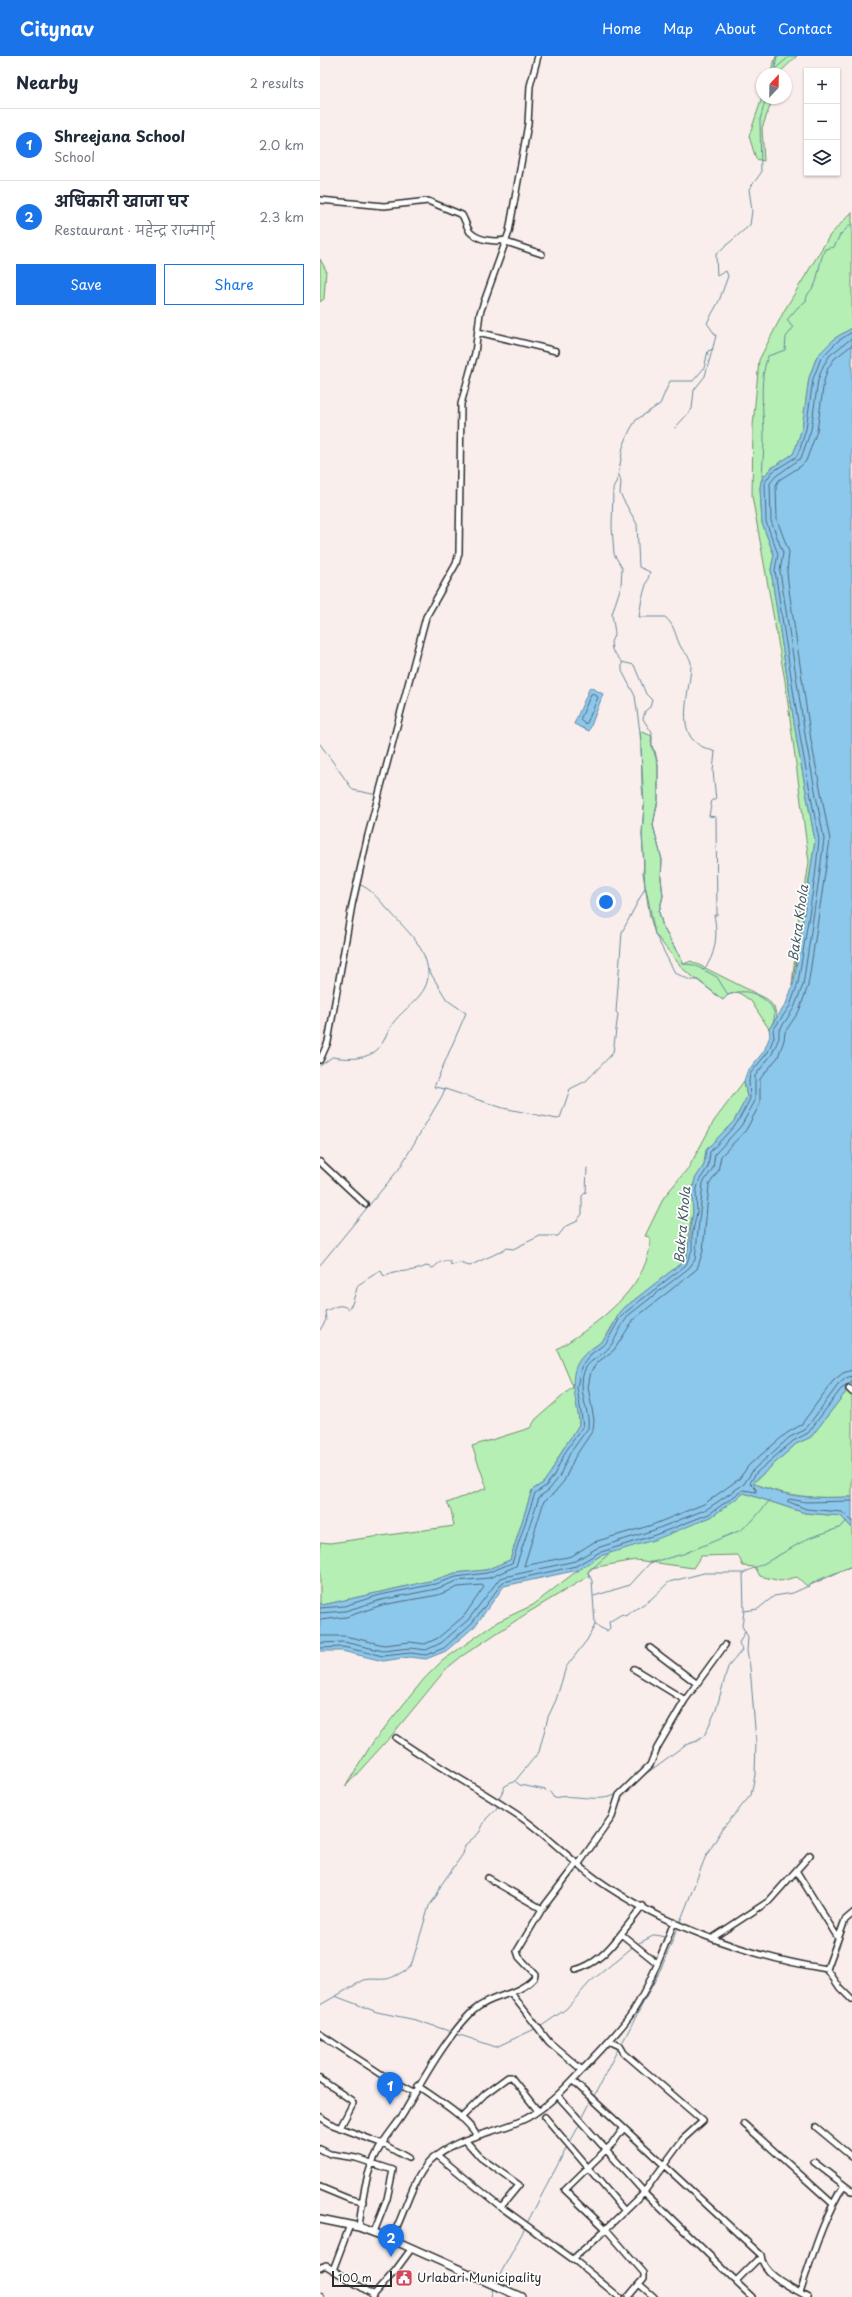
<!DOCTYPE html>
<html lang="en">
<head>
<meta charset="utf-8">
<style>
  body { margin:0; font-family:"Playpen Sans","Playpen Sans Deva",sans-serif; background:#f6f6f7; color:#1f2937 }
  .controls { position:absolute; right:12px; top:12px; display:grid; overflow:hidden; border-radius:0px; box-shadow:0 1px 3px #0004 }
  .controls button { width:36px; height:36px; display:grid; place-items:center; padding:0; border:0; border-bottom:1px solid #e0e1e3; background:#fff; color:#1f2937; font:20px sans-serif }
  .compass { position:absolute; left:436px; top:12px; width:36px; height:36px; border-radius:50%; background:#fff; box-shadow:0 1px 3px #0004; rotate:22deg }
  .scale { position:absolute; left:12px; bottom:10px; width:60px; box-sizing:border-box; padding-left:4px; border:2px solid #2b2b2b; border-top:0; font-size:11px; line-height:14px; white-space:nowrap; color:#2b2b2b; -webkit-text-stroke:3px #fff; paint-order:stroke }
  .you { position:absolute; left:286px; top:846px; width:14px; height:14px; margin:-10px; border:3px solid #fff; border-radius:50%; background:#1a73e8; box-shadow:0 0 0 6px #1a73e833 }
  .badge { display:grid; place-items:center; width:26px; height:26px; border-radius:50%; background:#1a73e8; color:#fff; font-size:13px; font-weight:700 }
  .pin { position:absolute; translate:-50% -33px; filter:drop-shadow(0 1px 2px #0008) }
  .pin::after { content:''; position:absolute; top:21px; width:14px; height:12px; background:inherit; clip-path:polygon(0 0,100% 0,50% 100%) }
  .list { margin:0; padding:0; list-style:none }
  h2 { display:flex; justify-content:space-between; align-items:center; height:52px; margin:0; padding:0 16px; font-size:17px }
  h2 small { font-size:13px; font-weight:400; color:#747a83 }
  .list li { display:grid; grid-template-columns:26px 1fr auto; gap:12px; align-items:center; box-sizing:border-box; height:72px; padding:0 16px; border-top:1px solid #e0e1e3 }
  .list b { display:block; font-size:15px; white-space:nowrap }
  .list p { margin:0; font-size:13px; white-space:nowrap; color:#747a83 }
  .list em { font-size:13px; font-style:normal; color:#747a83 }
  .actions { display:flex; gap:8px; padding:12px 16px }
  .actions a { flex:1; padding:9px 0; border:1px solid #1a73e8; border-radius:0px; text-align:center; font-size:14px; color:#1a73e8 }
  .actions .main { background:#1a73e8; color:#fff }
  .icon { flex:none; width:22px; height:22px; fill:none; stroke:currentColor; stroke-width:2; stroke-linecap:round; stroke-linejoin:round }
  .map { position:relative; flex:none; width:532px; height:2241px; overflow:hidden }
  header { display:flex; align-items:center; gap:24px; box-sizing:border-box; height:56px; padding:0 20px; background:#1a73e8; color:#fff }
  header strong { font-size:19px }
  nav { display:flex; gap:22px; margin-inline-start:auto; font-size:14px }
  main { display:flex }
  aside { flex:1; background:#fff }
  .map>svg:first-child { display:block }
  .green { fill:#b5efb3; stroke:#708d6f }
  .water { fill:#8cc7ec; stroke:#65899f }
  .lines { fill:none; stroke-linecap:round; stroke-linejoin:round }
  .shore { stroke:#526978; stroke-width:1 }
  .stream { stroke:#65899f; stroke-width:1 }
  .minor-casing { stroke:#2b2b2b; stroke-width:8 }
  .highway-casing { stroke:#2b2b2b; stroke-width:10 }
  .minor { stroke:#fff; stroke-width:5 }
  .highway { stroke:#fff; stroke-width:7 }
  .labels { text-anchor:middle; stroke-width:3.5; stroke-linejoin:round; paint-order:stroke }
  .poi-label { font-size:12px; fill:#2b2b2b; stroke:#fff; text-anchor:start }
  .water-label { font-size:13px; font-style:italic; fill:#485a65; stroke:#fff }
</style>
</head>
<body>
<header>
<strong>Citynav</strong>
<nav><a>Home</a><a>Map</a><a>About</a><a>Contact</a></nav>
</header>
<main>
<aside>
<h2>Nearby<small>2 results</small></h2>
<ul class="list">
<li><span class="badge">1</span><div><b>Shreejana School</b><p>School</p></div><em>2.0 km</em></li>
<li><span class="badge">2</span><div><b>अधिकारी खाजा घर</b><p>Restaurant · महेन्द्र राज्मार्ग्</p></div><em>2.3 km</em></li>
</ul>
<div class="actions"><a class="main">Save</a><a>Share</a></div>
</aside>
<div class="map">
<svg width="532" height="2241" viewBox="0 0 532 2241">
  <rect width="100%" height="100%" fill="#f9eeeb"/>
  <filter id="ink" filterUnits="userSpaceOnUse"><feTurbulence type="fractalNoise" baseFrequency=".025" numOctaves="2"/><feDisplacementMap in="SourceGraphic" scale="8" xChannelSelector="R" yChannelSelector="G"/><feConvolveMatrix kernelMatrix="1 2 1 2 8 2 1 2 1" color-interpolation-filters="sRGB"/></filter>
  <g filter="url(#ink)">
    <path class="green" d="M456,0H477L458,18H450Z
      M442,42H453L442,72L444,105L436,103L429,80Z
      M532,156V272L515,282L497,300L489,322L482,372L476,391L473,398L450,413L441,425L440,432L442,467L454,499L451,513L454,536L477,686L495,785L472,930L480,847L483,846L489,806L465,625L432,440L433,370L439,304L464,255L510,179Z
      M0,203L6,214L4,243L0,246Z
      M320,675L332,680V693L335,695L338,709V744L333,769L342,804L341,822L343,840L339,856L343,871L364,908L371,905L447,943L454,951L457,961L449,973L431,945L418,936L408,939L403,944L363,913L335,878L330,861L323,817L324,807L322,778L324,750Z
      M424,1025L427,1041L414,1065L386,1094L384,1109L375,1123L372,1136L373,1156L368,1180V1193L364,1205L304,1252C295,1261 291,1276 282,1285C275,1291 266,1295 261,1303C247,1322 259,1347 259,1369L243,1393L231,1416L223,1427L212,1434L190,1504L166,1514L135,1517L114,1524L3,1549L0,1547V1486L10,1487L134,1470L131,1454L127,1447L167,1432L152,1390L210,1372L216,1363L253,1331L237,1293C270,1273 318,1239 328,1199C330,1193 330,1187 330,1181L325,1180L344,1141L369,1111L394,1065Z
      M532,1328V1441C493,1442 470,1442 433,1427L476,1388L491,1381Z
      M424,1437L485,1457L521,1460L532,1472V1510L494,1526L488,1531L477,1521L460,1525L440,1520L435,1511L423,1510L418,1499L381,1500L373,1512L316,1504L271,1512L268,1516L269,1520L209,1556L142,1600L126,1613L72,1679L25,1731L53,1686L104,1623L122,1605L177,1566L213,1549L258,1514L280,1500L391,1461Z"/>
    <path class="water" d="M532,272V1328L491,1381L476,1388L433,1427C470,1443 493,1442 532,1441V1472L521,1460L485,1457L424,1437L391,1461L337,1483L280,1500L258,1514L184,1530L155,1570L126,1595L106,1603L90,1601L63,1605L22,1595H0V1547L3,1549L114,1524L135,1517L166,1514L190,1504L212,1434L223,1427L231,1416L243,1393L259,1369C259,1346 244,1320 263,1300C268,1294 276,1291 282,1285C292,1276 295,1261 304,1252L364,1205L367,1200L373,1156L372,1136L375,1123L384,1109L386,1094L414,1065L427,1041L424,1025L427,1016L444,995L450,980L449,973L466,948L474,926L495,785L477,686L454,536L451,513L454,499L442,467L440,432L441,425L450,413L473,398L476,391L482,372L489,322L497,300L515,282Z
      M270,631L283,638L269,675L254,668Z"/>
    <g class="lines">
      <path class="shore" d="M532,289L514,303L508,312L504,325L497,375L486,405L481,410L459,424L456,429L457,464L469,496L467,516L469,534L491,684L510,784L488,930L479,955L465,976L464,984L458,1001L440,1023V1048L426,1074L401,1100L398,1115L389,1129L383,1195L377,1213L314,1263L294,1294L278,1306L271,1315L268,1331L274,1364L273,1374L255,1401L244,1425L234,1437L224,1445L204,1510L252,1500L274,1486L332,1469L384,1448L419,1423L429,1409L467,1377L481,1369L513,1325L523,1317L532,1314
        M274,638L278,641L267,667L265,668L260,664L271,638Z
        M532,1445L486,1446L469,1443L467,1445L486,1453L522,1456L532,1466
        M0,1552L24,1550L60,1539L115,1528L136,1521L167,1517L192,1507L215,1437L226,1430L234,1419L246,1395L263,1370L257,1331L261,1311L271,1298L286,1287L300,1262L307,1255L366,1209L372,1194V1180L377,1156L376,1136L379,1125L388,1111L390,1096L417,1067L430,1043L429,1025L430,1018L448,996L454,981L453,974L470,950L478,927L495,821L499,784L481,686L458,535L455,514L458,498L446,466L445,426L452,416L476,401L480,393L486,373L493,323L501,302L518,285L532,276
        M0,1557L25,1555L61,1544L116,1533L137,1525L169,1522L196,1510L219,1441L229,1434L239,1421L250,1397L268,1372C270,1358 262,1344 262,1330C262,1301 279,1306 291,1289C298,1279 301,1268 310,1258L369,1212L375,1204L383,1127L393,1112L395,1098L421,1070L435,1045V1020L452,998L459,982V975L474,952L483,929L499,822L504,783L486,685L463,535L460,515L463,497L451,465L450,427L456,420L481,402L491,374L498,324L503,310L510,299L532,282
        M0,1564L26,1561L62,1549L118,1539L138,1531L162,1529L164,1531L144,1560L118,1582L105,1588L90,1586L64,1589L25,1580H0
        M0,1587L24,1586L63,1595L90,1592L106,1594L121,1587L148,1564L180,1522L255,1505L277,1492L334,1474L387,1453L424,1428L433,1414L470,1381L485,1374L518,1329L526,1322L532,1320
        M0,1592L23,1591L63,1600L90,1597L106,1599L124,1592L152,1567L183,1526L256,1510L278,1497L335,1479L389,1458L423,1434L436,1436V1433L430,1427L436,1417L473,1385L488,1377L521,1333L532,1326"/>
      <path class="stream" d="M456,12L470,0
        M454,18L457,0
        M393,293L388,295L384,312L373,325H350L340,348L316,364L310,374L303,391L298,421L293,433L292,471L294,498L302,512L301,530L292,558L295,577L291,586L292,594L302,606L314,609L326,638L332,644L330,651L325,655L323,663L332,677L331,686L338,709V744L333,769L342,804L341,822L343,840L339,856L343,871L364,908L374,909L397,921L408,939C414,937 420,935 427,936C441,938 462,953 452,968
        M355,372L372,353L374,334L385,320L396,280L387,267L399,245L408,220L406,215L397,220L396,198L430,169L432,155L429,133L441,117L440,64L446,42
        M299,419L301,426L300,438L317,468L319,511L330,516L322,542L319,561H345C356,570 355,582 362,593C366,598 369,600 371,606C372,629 354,673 378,688C383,692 389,693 395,696L393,715L396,744H392L389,760L396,761L397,859H394C398,877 396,901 383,914
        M442,425C442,411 444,397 444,382C444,354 438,327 448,300L465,294L466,281L473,272L467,264L478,251L486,245C487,235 493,235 496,226C499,215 500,204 505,193L514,191L520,179L532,167
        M0,688L33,734L57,739
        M42,793L45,782
        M36,820L40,804
        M326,833L335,878L355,917L370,924H378L403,944L408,939
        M4,989L33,830
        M0,1010L12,1001C27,1003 40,1004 53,997C62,992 67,977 71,970C82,952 110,940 108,916C106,891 88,876 72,858C62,848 52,832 38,828
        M125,1033L183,1052L237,1063L240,1062L250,1033L266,1025L293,997L298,958L296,956L302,876L325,832L322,778L324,750L322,730L321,683L315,640L302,615V607
        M0,1209L79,1113L122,1040L125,1033L114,1031L146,957L127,944L108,913
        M0,1274L6,1264L5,1255C14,1252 20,1246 28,1253L32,1248L38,1229L61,1214L63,1219L66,1220C79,1213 93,1217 106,1210L113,1212C119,1207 121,1204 130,1205L131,1209L139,1207L150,1210C162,1203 174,1200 186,1192L193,1193L220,1180H238L246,1170L256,1166L262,1158V1140L266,1136L267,1112
        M274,1540L310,1529L330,1507L363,1498L421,1474L433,1464L450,1444
        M424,1555L438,1553L454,1540L473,1537L532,1510
        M275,1569L287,1575L290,1572L289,1566L302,1558L305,1560L330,1544L349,1526L384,1517H422
        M323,1720L365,1689L377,1685L384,1680L396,1654L408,1611L422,1594L419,1587L425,1576
        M196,1726L200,1729L226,1734
        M230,1736L234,1742C254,1737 279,1748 297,1738
        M178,1745L185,1730L195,1725L219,1696L228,1661L236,1644L246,1611L267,1584L275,1569L272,1525L268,1516L291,1496
        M360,1866L385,1802L403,1772L431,1739L435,1719L436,1685L430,1611L427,1595L428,1581L422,1570L424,1555L423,1517L445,1507L489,1482L519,1472L527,1465
        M317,1888L335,1879L345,1881
        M15,1940L57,1956L96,1964L132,1976
        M0,1949L44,1924C52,1922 58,1924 66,1923C71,1923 87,1914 91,1910L109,1850L117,1839L121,1829L143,1798L145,1789L159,1777L166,1763L177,1752L178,1748
        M220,1971L246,1953L270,1926L314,1890
        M137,1978L176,1991L217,1972
        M301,1989L341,1913L358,1871
        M273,2042L299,1991
        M262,2063L271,2045
        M250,2086L260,2068
        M207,2167L247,2091
        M176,2226L206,2170
        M171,2241L173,2232"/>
      <g class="minor-casing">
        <path id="minor" d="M0,144L64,150L108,145L142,159C145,164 147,172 150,176C159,185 175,186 186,184
          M186,186L222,198
          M158,276L236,295
          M0,1004L8,986L32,849L48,779L106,561L136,508L139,497L141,348L155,297L160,257L189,176L208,68L210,30L218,0
          M0,1106L45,1148
          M529,1333L532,1336
          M330,1592L376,1627
          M314,1613L365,1644
          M76,1682C117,1711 161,1734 202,1762C228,1780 249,1803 275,1822C339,1868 430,1901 507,1913
          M258,1809L292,1761L299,1739L330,1709L337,1692L365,1644L405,1589
          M477,1816L518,1882
          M168,1822L222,1853
          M532,1858L525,1864L507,1913L520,1932L532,1944
          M301,1878L323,1850
          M394,1881L449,1845L490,1799
          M255,1914C275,1909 289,1894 301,1878L337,1907
          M191,1937L229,1986L262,2014
          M0,1978L61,2018L94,2036
          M289,1985L300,1990L304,1997L383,2065L363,2083L324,2136L286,2173L324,2217V2222L308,2241
          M0,2023L31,2044L33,2047L20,2072
          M253,2025L441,2199C442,2219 473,2232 488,2241
          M98,2030C116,2043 147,2061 157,2080
          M238,2040L324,2136L415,2224H417L437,2204H441
          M0,2061L13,2069L63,2088L88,2102
          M225,2061L304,2154
          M141,2062L165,2038L188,2021H191L218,2055
          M424,2068L513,2148
          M496,2071L532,2101
          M0,2093L10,2098L36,2102L73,2114L67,2143L54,2176
          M118,2100L181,2151L199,2129L161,2102L145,2084
          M494,2106L524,2129
          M0,2131L29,2143L43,2146
          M181,2151L258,2207L299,2241
          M39,2171C42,2146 45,2117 58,2095C65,2081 77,2069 85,2055C103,2023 127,1980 153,1955C170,1939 198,1940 214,1922L215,1918L199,1901L197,1895L222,1853L257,1807
          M71,2183C84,2160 92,2123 110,2105C137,2079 176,2078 207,2062C230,2049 246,2031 264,2012C280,1995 298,1977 312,1957C330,1929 342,1897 354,1866
          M253,2203L286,2173L245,2134L293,2087L303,2073
          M0,2212L5,2209L54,2239
          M13,2214L30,2169
          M417,2224V2227L432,2241
          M319,2228L334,2241
          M480,2236C493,2199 503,2162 524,2129L532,2135
          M0,2240L1,2241
          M52,2241L75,2215L92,2192"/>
      </g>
      <g class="highway-casing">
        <path id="highway" d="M0,2163L39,2171L71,2183L201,2241"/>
      </g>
      <use href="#minor" class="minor"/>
      <use href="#highway" class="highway"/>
    </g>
  </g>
  <defs>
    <g id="civic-square" transform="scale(0.9)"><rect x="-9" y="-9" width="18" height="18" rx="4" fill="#d1495b" stroke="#fff"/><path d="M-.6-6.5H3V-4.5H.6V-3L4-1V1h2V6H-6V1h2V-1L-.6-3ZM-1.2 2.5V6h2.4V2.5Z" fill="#fff"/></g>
  </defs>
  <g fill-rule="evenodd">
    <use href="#civic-square" x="84" y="2222"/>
  </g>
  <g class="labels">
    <g class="poi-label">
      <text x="97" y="2226">Urlabari Municipality</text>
    </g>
    <g class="water-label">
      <text transform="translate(478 867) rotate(-82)" y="5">Bakra Khola</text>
      <text transform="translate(362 1169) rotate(-85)" y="5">Bakra Khola</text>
    </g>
  </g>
</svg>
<div class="controls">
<button>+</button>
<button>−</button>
<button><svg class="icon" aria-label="layers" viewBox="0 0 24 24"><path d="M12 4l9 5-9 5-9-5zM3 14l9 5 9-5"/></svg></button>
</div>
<svg class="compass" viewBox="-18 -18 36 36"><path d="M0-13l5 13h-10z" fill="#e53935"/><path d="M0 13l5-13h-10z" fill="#747a83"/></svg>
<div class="scale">100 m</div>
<div class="you"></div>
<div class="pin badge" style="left:70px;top:2049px">1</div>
<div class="pin badge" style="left:71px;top:2201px">2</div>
</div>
</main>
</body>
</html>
